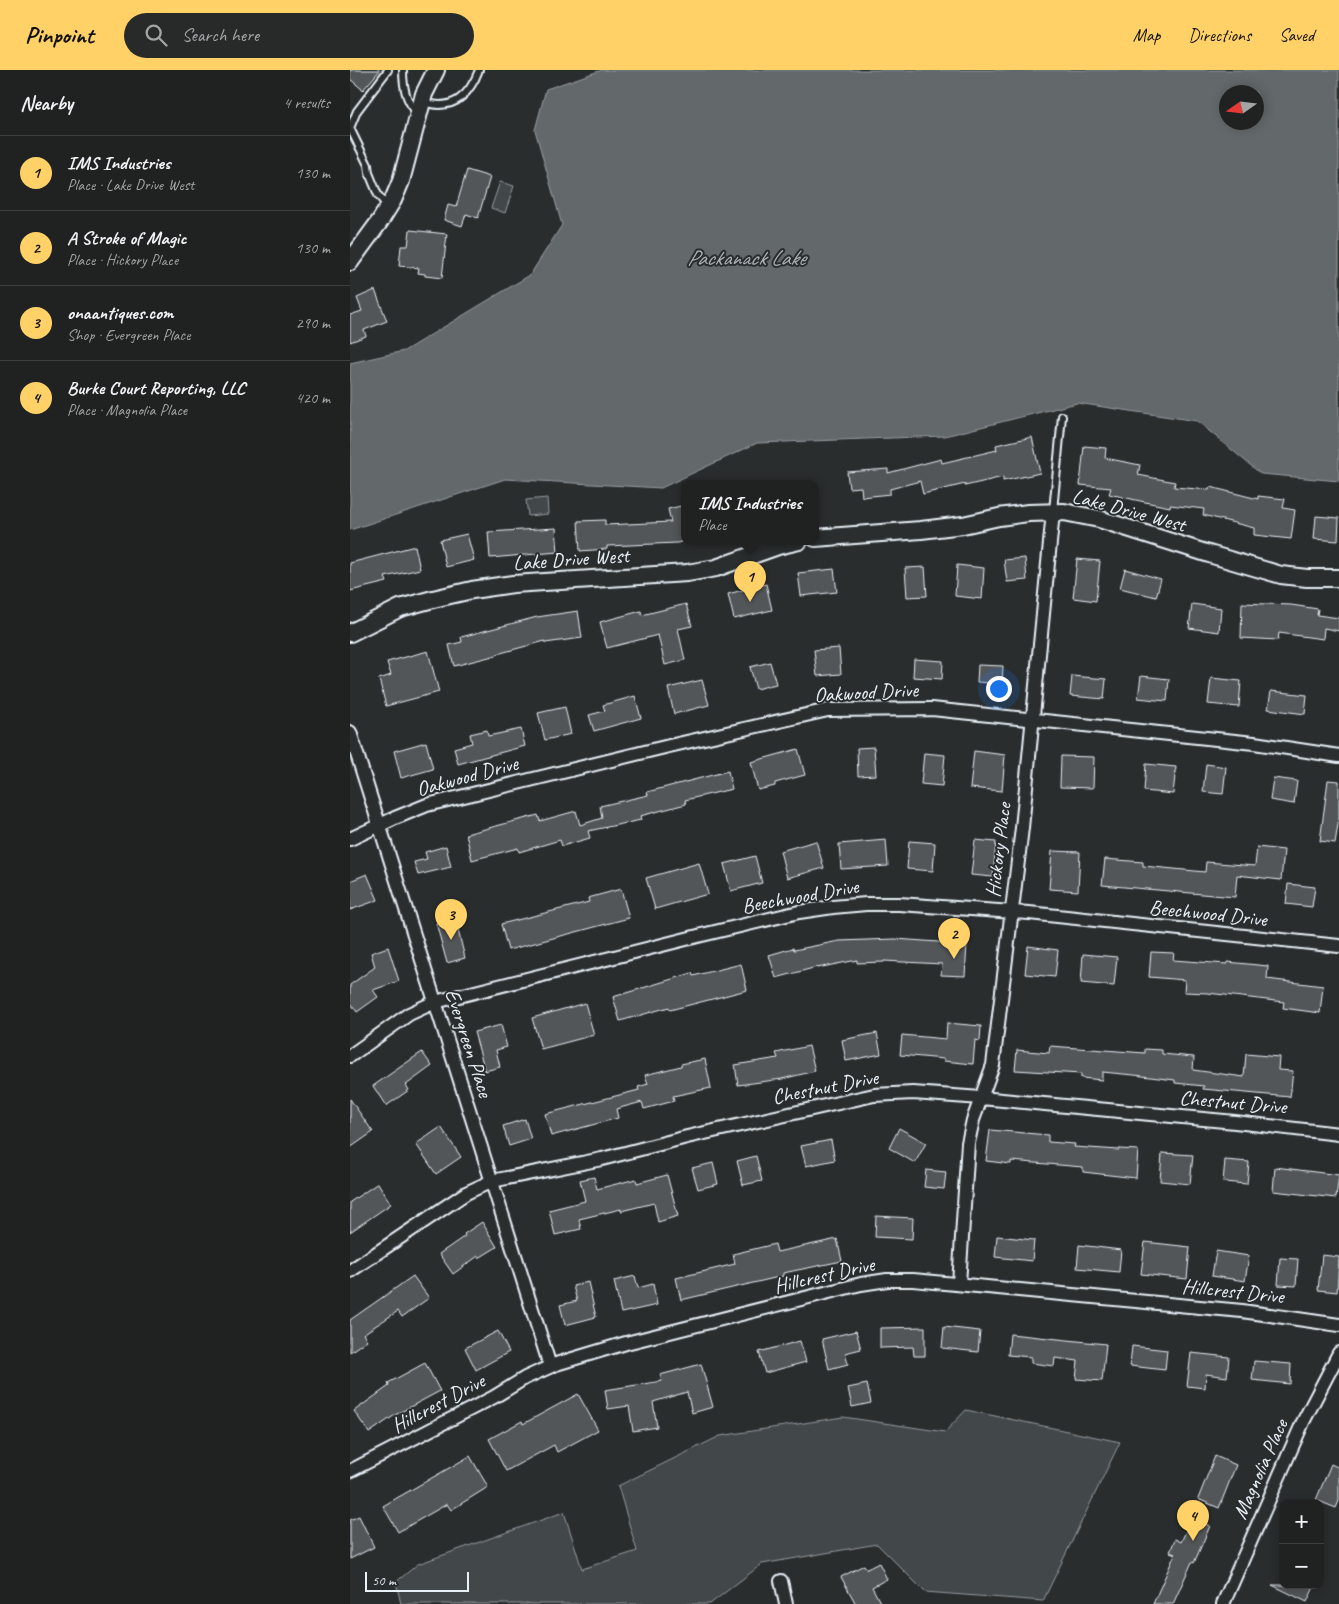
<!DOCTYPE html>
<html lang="en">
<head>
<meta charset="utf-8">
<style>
  body { margin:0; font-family:Caveat,sans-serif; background:#282a2a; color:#f1f3f6 }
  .controls { position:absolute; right:15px; bottom:15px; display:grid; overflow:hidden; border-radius:10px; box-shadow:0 2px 12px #0003 }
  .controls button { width:45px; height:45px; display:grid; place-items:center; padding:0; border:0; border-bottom:1px solid #3d3f40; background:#202222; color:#f1f3f6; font:25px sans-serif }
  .compass { position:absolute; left:869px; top:15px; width:45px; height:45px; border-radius:50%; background:#202222; box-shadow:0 2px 12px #0003; rotate:256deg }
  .scale { position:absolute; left:15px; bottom:12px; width:104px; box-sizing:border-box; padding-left:5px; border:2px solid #e8f1f8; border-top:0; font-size:14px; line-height:18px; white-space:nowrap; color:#e8f1f8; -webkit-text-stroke:4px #2a2d2e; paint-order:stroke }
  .you { position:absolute; left:648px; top:618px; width:18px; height:18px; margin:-12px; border:4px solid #fff; border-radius:50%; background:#1a73e8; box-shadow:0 0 0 8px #1a73e833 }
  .badge { display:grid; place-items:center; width:32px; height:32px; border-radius:50%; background:#ffd166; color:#111; font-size:16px; font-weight:700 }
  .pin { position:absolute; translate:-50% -41px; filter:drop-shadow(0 1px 2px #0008) }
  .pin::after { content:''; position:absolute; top:26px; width:18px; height:15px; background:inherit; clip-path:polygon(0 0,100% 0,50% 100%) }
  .popup { position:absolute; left:331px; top:410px; width:138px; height:65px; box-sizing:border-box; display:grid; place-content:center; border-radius:10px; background:#202222; filter:drop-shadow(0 1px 4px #0005); font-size:16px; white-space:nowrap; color:#a2a4a5 }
  .popup b { font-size:19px; color:#f1f3f6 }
  .popup::after { content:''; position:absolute; left:50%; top:100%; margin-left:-10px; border:10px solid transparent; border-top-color:#202222 }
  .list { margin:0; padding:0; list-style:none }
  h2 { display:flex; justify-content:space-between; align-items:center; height:65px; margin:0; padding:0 20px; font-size:21px }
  h2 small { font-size:16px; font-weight:400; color:#a2a4a5 }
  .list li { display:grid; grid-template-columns:32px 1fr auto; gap:15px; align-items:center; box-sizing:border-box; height:75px; padding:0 20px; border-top:1px solid #3d3f40 }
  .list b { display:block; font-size:19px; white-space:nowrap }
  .list p { margin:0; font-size:16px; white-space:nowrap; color:#a2a4a5 }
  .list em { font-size:16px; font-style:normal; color:#a2a4a5 }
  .icon { flex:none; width:28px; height:28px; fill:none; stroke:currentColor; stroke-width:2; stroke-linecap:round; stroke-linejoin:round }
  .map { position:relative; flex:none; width:989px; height:1534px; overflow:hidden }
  header { display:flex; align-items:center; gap:30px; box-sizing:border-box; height:70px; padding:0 25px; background:#ffd166; color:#111 }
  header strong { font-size:24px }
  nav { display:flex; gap:28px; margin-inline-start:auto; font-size:18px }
  .search { width:350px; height:45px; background:#282a2a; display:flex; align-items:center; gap:12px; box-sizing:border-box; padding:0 18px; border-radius:28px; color:#a2a4a5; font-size:19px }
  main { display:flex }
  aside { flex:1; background:#202222 }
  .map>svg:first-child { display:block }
  .green { fill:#424648; stroke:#959ca0 }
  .water { fill:#63686b; stroke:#989fa3; fill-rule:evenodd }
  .building { fill:#535759; stroke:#e8f1f8 }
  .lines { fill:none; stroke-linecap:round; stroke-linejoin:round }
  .service-casing { stroke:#e8f1f8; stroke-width:10 }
  .minor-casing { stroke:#e8f1f8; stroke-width:16 }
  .tertiary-casing { stroke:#e8f1f8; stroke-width:20 }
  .service { stroke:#2a2d2e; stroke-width:6 }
  .minor { stroke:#2a2d2e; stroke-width:12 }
  .tertiary { stroke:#2a2d2e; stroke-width:16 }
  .labels { text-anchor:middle; stroke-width:4; stroke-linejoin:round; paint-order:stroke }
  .street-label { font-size:21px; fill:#e8f1f8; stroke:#2a2d2e }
  .water-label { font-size:22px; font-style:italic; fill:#acb3b9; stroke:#2a2d2e }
</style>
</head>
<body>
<header>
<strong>Pinpoint</strong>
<div class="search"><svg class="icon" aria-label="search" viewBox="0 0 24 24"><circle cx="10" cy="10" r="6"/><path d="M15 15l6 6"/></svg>Search here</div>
<nav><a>Map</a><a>Directions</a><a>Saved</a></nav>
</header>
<main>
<aside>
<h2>Nearby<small>4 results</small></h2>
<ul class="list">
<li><span class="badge">1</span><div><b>IMS Industries</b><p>Place · Lake Drive West</p></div><em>130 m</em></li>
<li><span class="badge">2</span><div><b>A Stroke of Magic</b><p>Place · Hickory Place</p></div><em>130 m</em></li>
<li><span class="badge">3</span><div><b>onaantiques.com</b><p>Shop · Evergreen Place</p></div><em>290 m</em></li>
<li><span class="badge">4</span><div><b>Burke Court Reporting, LLC</b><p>Place · Magnolia Place</p></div><em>420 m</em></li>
</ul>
</aside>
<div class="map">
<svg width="989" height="1534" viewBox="0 0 989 1534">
  <rect width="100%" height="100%" fill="#2a2d2e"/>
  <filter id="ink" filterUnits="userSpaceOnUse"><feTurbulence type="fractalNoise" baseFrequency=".02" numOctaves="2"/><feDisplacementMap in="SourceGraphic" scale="10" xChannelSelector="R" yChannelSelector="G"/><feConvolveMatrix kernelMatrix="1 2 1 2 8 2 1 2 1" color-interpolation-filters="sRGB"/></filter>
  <g filter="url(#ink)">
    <path class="green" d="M150,112L164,116L155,143L141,138Z
      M197,428L198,444L178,446L176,430Z
      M616,1340L770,1372L693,1531L575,1522L527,1474L412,1494L360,1534H51L46,1512L68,1494L214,1442L232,1499L287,1481L268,1416L370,1366L493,1347L595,1362Z"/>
    <path class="water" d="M252,0H989V411L911,404L847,351L727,333L595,366L407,373L311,418L155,409L0,460V293L54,281L180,205L212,155L185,60L196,19ZM876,22H906V52H876Z"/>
    <path class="building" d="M0,0H30L13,20L0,9Z
      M117,100L140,107L128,148L116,144L112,156L94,150L98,135L106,137Z
      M60,160L97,164L92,208L75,206V204L68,203L69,198L49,196L51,176H58Z
      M25,220L37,251L14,260L16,266L0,272V245L12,241L7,228Z
      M682,367L690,403L653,411V407L615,416V414L573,424L570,411L540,419V424L512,427L511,417L499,418L497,402L538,399V403L591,389L592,393L647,380L646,375Z
      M734,376L756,378L755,388L790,395L788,405L825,412L824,417L859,420L860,417L908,429V426L935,429L933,438L945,440L941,469L904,465V458L853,445L854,439L820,435V437L795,432L759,424L761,418L730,415Z
      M335,435V471L327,473L257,476V479L230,481L228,451L255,450V455L321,452L318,439Z
      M966,446L989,448L988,471L964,469Z
      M206,458L208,482L140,488L138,462Z
      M117,464L124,490L96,497L90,470Z
      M65,476L70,499L35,507L37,512L0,521V493Z
      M675,488L677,510L657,512L654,490Z
      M727,489L750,491L746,531L723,528Z
      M607,495L634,498L632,529L605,526Z
      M575,497L577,526L557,527L555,498Z
      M484,499L487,522L451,526L448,503Z
      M775,499L811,509L806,527L770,518Z
      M416,514L422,540L384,549L378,524Z
      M892,533L941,535L968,539L967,545L989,548V561L974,558L973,569L929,563L928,570L891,568Z
      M336,534L342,556L328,559L335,590L315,595L308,565L257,578L250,552L291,541L292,545Z
      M842,534L871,538L869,562L839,558Z
      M228,541L232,568L195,573V571L147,584V585L104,596L99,575L112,572L111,567L187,547Z
      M489,578L491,604L467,606L464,580Z
      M78,581L89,622L36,636L29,609L41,605L37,592Z
      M564,589L593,591L592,609L563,607Z
      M420,592L426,614L406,619L400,597Z
      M628,595L653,596L652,614L627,612Z
      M722,606L756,609L754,629L720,626Z
      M791,606L819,609L817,631L788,628Z
      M861,608L891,611L889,637L858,634Z
      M352,610L359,635L324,644L318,618Z
      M921,621L957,625L955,644L918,639Z
      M285,626L291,648L244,661L239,645L255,641L253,635Z
      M215,637L221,664L195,670L188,643Z
      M171,659L175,676L108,694L104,678L122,673L120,664L137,660L138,666Z
      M76,672L83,699L51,708L44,681Z
      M524,677L526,705L508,706L507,678Z
      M448,679L455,705L425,713V716L408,720L401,692Z
      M624,681L655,685L652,721L620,718Z
      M574,683L595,685L592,716L571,714Z
      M711,686L744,687L743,718L710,717Z
      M796,694L826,697L823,724L794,721Z
      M856,694L876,697L873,724L853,722Z
      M378,701L382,719L335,730L336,734L290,746L291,750L238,761L240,768L212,776L210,770L169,782L168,778L122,790L116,764L188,745L190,751L226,741L230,755L252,748L250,736L298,725L297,722Z
      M923,708L947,711L944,734L920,730Z
      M978,710L989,711V748L985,773L970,771Z
      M536,770L538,796L491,799L489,774Z
      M625,770L646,772L643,807L621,805Z
      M466,771L474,798L437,808L430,781Z
      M559,771L585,773L583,801L557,799Z
      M96,776L101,797L68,805L64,792L77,789L75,782Z
      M907,777L934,780L931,810L887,805L885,827L752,815L755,789L793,792V796L855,802L856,792L905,796Z
      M702,781L730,782L728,821L699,819Z
      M405,786L412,813L381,821L374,794Z
      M349,793L358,824L305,839L296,808Z
      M17,804L28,830L0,840V811Z
      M938,814L965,817L962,837L936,834Z
      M271,819L279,848L158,880L151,854L239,832L238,828Z
      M105,848L115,888L97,893L86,853Z
      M545,869L617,874L615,906L591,905L592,894L534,891V892L507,893V890L467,898V897L426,908L419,885L443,878L444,880L489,871Z
      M678,876L708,880L705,907L675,904Z
      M38,877L49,911L23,920L28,927L7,942L0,932V915L25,897L21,883Z
      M801,882L824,883L823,890L877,894V892L918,896L917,909L973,916L970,943L933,938L934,932L858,923L834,922L835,910L799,907Z
      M733,884L767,887L764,916L731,913Z
      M391,894L397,920L320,940L319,937L270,951L263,927L342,903L343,906Z
      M235,933L244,965L191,979L182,948Z
      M597,953L631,956L630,971L625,970L623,994L594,991V989L550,985L552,965L596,969Z
      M151,955L157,977L146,980L150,997L135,1001L124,962Z
      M527,963L531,984L496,991L492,970Z
      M459,976L465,1001L432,1009L388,1015L385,995L428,988L426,983Z
      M700,976L795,983V979L812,980V984L844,987L843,1000L894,1007L896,984L929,987L928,1000L943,1001L940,1027L853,1019L854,1016L825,1013V1010L784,1005L752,1002V1010L731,1008V1004L665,1000L667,980L699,983Z
      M72,982L82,996L56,1015L59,1020L36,1036L23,1016Z
      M355,989L361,1018L323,1026L324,1031L294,1039L292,1032L266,1039L268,1048L201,1066L195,1044L289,1020L288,1017L298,1014L295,1005L331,996V994Z
      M0,1029L23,1062L0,1078Z
      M175,1049L181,1069L159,1076L153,1056Z
      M91,1057L111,1087L86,1104L66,1074Z
      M549,1058L576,1073L565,1093L539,1078Z
      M640,1060L698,1065V1072L725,1074L724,1077L769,1080V1079L788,1080L786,1108L733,1102V1097L661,1091V1094L636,1091Z
      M481,1070L485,1090L456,1096L451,1076Z
      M812,1083L843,1085L840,1114L810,1111Z
      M406,1086L412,1111L393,1115L387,1091Z
      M875,1090L899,1092L897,1114L873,1112Z
      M363,1093L368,1114L348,1119L342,1098Z
      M925,1097L989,1105L986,1128L923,1121Z
      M576,1100L596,1102L594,1119L574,1117Z
      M317,1105L328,1146L308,1152L304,1133L271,1141V1139L229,1149L231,1159L205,1165L199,1140L235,1131L230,1110L244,1107L247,1119L286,1109L287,1113Z
      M28,1113L41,1134L0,1162V1132Z
      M526,1146L563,1148L562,1169L525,1167Z
      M132,1152L147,1177L129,1188L128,1186L103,1204L89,1184L115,1166L114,1164Z
      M647,1166L684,1170L682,1191L645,1187Z
      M487,1169L492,1191L433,1203V1206L331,1230L326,1208L385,1194L383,1184L425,1174L427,1182Z
      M795,1172L840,1177L837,1209L791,1204Z
      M729,1175L771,1180L769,1202L727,1198Z
      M866,1181L899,1186L895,1211L862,1206Z
      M972,1185L989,1187L987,1222L968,1220Z
      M930,1188L948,1189L946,1216L928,1215Z
      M63,1206L79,1228L52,1247L48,1241L13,1264L17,1270L0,1282V1250Z
      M285,1206L288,1218L303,1214L307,1235L271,1243L264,1211Z
      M238,1212L246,1247L215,1255L210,1235L227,1231L223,1216Z
      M575,1257V1286H564L563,1277L530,1278V1258Z
      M594,1257L630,1261L628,1282L592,1278Z
      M148,1261L159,1282L126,1300L115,1278Z
      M506,1261L511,1279L495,1283L498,1294L479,1299L472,1269Z
      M660,1264L756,1274L752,1311L726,1309L728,1291L705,1288L704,1296L681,1293V1287L658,1285Z
      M450,1271L456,1292L415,1303L409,1282Z
      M782,1276L817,1280L815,1300L780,1296Z
      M841,1283L879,1287L877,1307L856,1304L855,1318L837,1316Z
      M904,1291L941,1294L940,1314L902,1310Z
      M75,1293L90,1321L45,1345L19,1363L4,1341L39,1316L38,1313Z
      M351,1294L363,1337L342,1343L337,1322L303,1332L307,1357L283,1361L279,1336L258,1339L255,1320L312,1311L310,1305Z
      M517,1314L521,1333L502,1337L498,1318Z
      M228,1324L248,1360L207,1382L204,1375L156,1401L139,1369L172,1351L173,1354Z
      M120,1386L138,1417L101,1440L97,1434L48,1462L33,1436Z
      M865,1386L886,1395L869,1438L848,1429Z
      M981,1394L989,1398V1431L986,1438L966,1430Z
      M9,1446L24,1477L0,1489V1450Z
      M842,1448L860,1456L844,1493L842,1492L823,1534H803L825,1484L820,1482L825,1469L831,1472Z
      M529,1493L537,1509L522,1517L531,1534H506L491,1507L514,1495L517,1499Z
      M922,1515H965L957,1532Z"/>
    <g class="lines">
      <g class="service-casing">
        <path id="service" d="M53,0C53,15 55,32 67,42
          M73,32C103,42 119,26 129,0
          M0,58L18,95L19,103L28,125L38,137
          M0,58L7,41L38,0
          M703,441L712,346"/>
      </g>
      <g class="minor-casing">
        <path id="minor" d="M0,662L200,1296
          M0,769L45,748L77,735L319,676L478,640L582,639L904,673L989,686
          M0,986L59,944L85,932L352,865L449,842L483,837L516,834H549L679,843L989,876
          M0,1201L116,1123L142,1111L252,1089L337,1067L524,1025L563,1023L631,1028L885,1052L989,1064
          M609,1214L618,1073L623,1050L643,995L672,758L703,442
          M0,1401L144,1327L175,1308L206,1294L276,1273L511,1214L537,1210H563L892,1241L989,1255
          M431,1511L436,1534
          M873,1534L953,1352L989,1283"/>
      </g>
      <g class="tertiary-casing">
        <path id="tertiary" d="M0,192L30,151L43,130L51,111L74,24L86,0
          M465,468L571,460L613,455L649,447L678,443L714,442L749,449L859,484L931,505L957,508H989
          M0,563L50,538L83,529L122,520L163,514L337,503L366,498L428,476L449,471"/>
      </g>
      <use href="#service" class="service"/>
      <use href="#minor" class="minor"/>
      <use href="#tertiary" class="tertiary"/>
    </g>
  </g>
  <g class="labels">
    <g class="street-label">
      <text transform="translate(779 440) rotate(15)" y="7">Lake Drive West</text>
      <text transform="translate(221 489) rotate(-4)" y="7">Lake Drive West</text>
      <text transform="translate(516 622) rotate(-3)" y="7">Oakwood Drive</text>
      <text transform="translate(117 706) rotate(-15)" y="7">Oakwood Drive</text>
      <text transform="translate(648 780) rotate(-83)" y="7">Hickory Place</text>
      <text transform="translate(450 826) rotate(-10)" y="7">Beechwood Drive</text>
      <text transform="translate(858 843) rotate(6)" y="7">Beechwood Drive</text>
      <text transform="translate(119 973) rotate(72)" y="7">Evergreen Place</text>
      <text transform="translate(475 1017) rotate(-11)" y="7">Chestnut Drive</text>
      <text transform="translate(883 1032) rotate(5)" y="7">Chestnut Drive</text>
      <text transform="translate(474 1205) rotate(-13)" y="7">Hillcrest Drive</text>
      <text transform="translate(883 1221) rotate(6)" y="7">Hillcrest Drive</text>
      <text transform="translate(88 1333) rotate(-28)" y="7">Hillcrest Drive</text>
      <text transform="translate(910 1399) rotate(-66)" y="7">Magnolia Place</text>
    </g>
    <g class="water-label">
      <text x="396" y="195">Packanack Lake</text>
    </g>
  </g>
</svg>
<div class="controls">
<button>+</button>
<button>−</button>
</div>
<svg class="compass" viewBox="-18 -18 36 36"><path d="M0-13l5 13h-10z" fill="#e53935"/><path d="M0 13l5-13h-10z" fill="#a2a4a5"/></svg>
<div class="scale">50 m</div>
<div class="you"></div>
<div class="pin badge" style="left:400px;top:532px">1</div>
<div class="popup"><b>IMS Industries</b>Place</div>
<div class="pin badge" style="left:604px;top:889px">2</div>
<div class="pin badge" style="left:101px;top:870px">3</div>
<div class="pin badge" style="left:843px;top:1471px">4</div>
</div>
</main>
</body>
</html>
